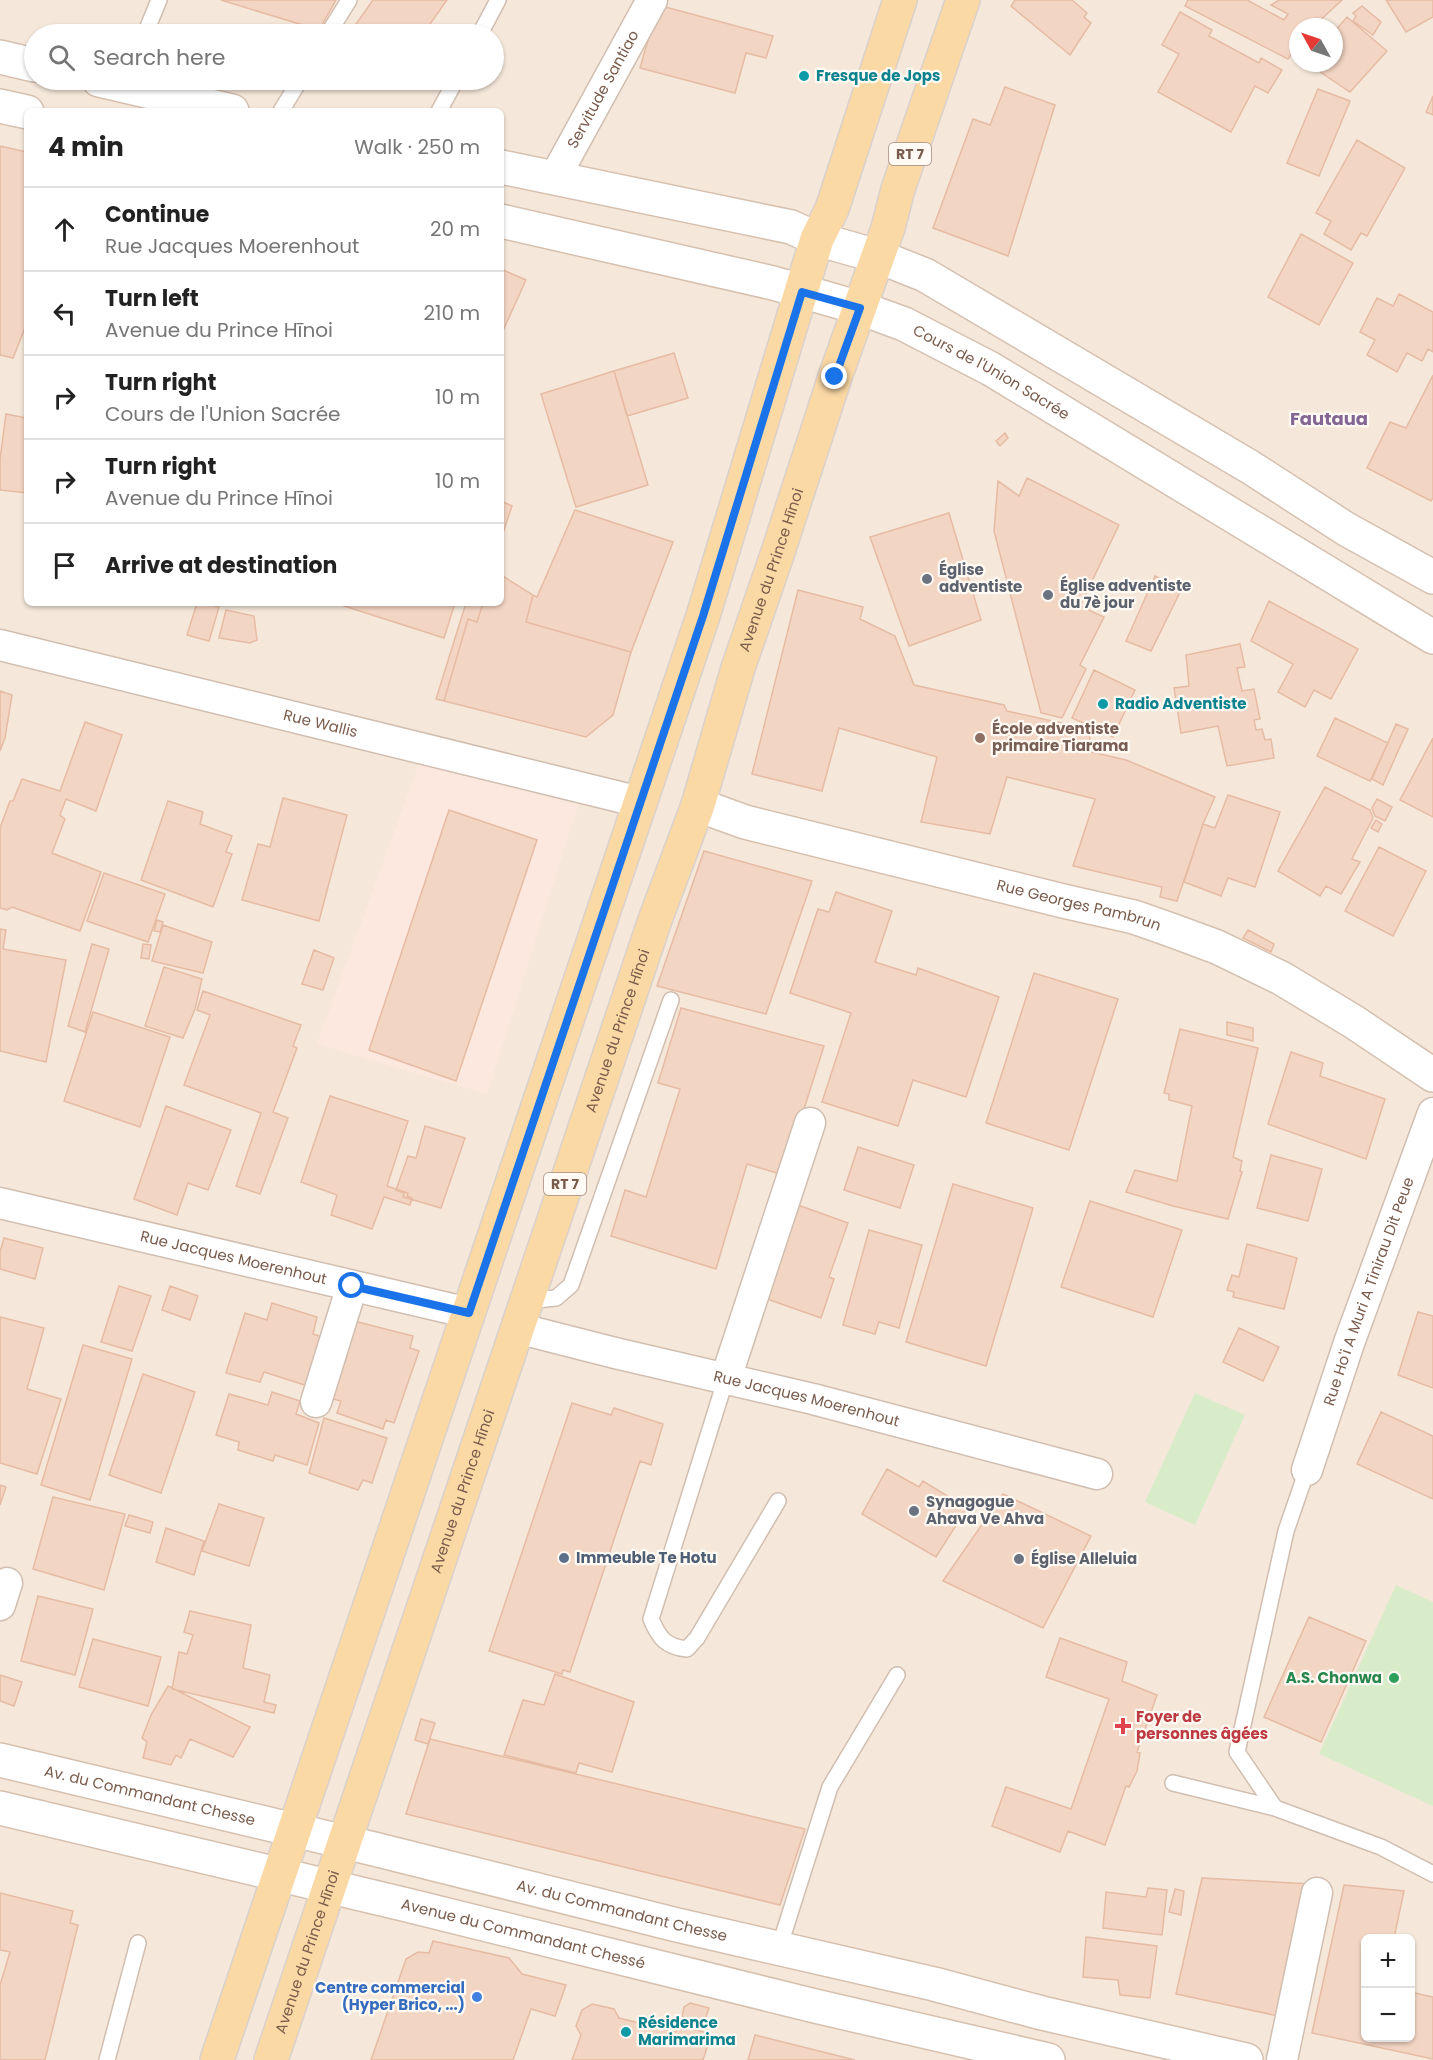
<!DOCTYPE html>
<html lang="en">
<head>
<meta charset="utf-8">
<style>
  body { margin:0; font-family:Poppins,sans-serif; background:#f2f2f2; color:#222 }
  .controls { position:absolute; right:18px; bottom:18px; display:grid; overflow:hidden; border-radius:9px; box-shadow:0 2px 4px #0004 }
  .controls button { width:54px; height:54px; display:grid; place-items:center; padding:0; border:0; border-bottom:2px solid #e0e0e0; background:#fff; color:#222; font:30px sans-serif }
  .compass { position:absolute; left:1289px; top:18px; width:54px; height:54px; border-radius:50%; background:#fff; box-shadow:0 2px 4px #0004; rotate:310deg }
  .stop { position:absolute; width:18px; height:18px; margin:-14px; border:4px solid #1a73e8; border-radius:50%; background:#fff }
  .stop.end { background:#1a73e8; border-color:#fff; box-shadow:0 2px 6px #0008 }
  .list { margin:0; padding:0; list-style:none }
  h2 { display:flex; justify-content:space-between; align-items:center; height:78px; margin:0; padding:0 24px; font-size:26px }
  h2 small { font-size:20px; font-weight:400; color:#767676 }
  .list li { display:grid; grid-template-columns:39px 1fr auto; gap:18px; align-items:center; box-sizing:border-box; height:84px; padding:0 24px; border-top:2px solid #e0e0e0 }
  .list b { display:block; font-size:22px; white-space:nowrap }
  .list p { margin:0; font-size:20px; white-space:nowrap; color:#767676 }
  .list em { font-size:20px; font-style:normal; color:#767676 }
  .icon { flex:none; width:33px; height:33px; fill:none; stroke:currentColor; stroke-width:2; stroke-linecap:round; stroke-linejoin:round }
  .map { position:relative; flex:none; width:1433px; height:2060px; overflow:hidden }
  .search { position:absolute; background:#fff; box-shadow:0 2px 4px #0004; left:24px; top:24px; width:480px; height:66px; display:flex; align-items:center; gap:15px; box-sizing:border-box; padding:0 21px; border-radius:33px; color:#767676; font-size:22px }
  .panel { position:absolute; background:#fff; box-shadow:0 2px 4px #0004; left:24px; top:108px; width:480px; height:498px; border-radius:9px }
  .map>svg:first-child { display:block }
  .residential { fill:#f5e8da; fill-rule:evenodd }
  .commercial { fill:#fde8e0 }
  .green { fill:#d8ecc9 }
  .building { fill:#f3d5c3; stroke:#e6bba3; stroke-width:1.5 }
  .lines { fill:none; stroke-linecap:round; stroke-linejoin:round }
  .lane-casing { stroke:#d1beb0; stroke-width:18 }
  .street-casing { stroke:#d1beb0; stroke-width:33 }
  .secondary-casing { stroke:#d6c0b0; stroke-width:36 }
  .primary-casing { stroke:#dad1cd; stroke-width:36 }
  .lane { stroke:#fff; stroke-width:15 }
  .street { stroke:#fff; stroke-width:30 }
  .secondary { stroke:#fff; stroke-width:33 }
  .primary { stroke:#fbd9a5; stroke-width:33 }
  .route { stroke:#1a73e8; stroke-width:8 }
  .culture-dot { fill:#0f9aa8; stroke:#fffaf3; stroke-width:2 }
  .worship-dot { fill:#6b7280; stroke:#fffaf3; stroke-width:2 }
  .education-dot { fill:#8d6e63; stroke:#fffaf3; stroke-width:2 }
  .service-dot { fill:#5c6f8a; stroke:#fffaf3; stroke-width:2 }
  .leisure-dot { fill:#2e9e5b; stroke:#fffaf3; stroke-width:2 }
  .health-dot { fill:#e0444e; stroke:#fffaf3; stroke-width:2 }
  .shop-dot { fill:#3f7fe0; stroke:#fffaf3; stroke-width:2 }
  .labels { text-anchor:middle; stroke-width:4.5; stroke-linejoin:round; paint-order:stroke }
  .shield { fill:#fffaf3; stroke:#a28b7f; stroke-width:1.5 }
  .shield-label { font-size:14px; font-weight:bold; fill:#7a5c4d }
  .culture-label { font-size:15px; font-weight:bold; fill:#0d838f; stroke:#fffaf3; text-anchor:start }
  .street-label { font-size:15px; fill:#7a5c4d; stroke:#fffaf3 }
  .worship-label { font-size:15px; font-weight:bold; fill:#5b616d; stroke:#fffaf3; text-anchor:start }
  .education-label { font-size:15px; font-weight:bold; fill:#785e54; stroke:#fffaf3; text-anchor:start }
  .service-label { font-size:15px; font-weight:bold; fill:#4e5e75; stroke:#fffaf3; text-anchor:start }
  .leisure-label { font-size:15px; font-weight:bold; fill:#27864d; stroke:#fffaf3; text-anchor:end }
  .health-label { font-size:15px; font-weight:bold; fill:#be3a42; stroke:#fffaf3; text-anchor:start }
  .shop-label { font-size:15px; font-weight:bold; fill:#366cbe; stroke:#fffaf3; text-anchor:end }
  .quarter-label { font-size:18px; font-weight:bold; fill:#846695; stroke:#fffaf3 }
</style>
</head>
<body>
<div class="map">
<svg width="1433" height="2060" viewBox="0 0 1433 2060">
  <rect width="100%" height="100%" fill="#fdf6ec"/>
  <path class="residential" d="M0,0H1433V2060H0ZM1298,27H1334V63H1298ZM34,34H494V80H34ZM27,111H501V603H27ZM1366,1938H1410V2038H1366Z"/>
  <path class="commercial" d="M419,764L578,805L487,1094L317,1044Z"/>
  <path class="green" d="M1195,1393L1245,1415L1195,1525L1145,1502Z
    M1396,1585L1433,1602V1806L1319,1754Z"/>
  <path class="building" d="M221,0H336L319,30Z
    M373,0H447L423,34H349Z
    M1015,0H1072L1087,13L1084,17L1091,23L1070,55L1011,6Z
    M1188,0H1247L1284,20L1288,14L1271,5L1279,0H1342L1313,27H1298V46L1288,59L1185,6Z
    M1386,0H1433V17L1406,32Z
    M658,5L773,36L766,58L746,53L735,93L640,68Z
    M1362,6L1381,22L1373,35L1353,21L1356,16L1353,13Z
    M1180,12L1212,30L1209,36L1259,63L1261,58L1282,70L1268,93L1255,86L1231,132L1158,92L1179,54L1162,45Z
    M1347,17L1387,51L1350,92L1307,63H1334V32Z
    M1005,87L1055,105L1008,256L933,228L973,119L990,125Z
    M1318,89L1350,101L1319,176L1287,163Z
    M1433,96V115L1426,112Z
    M1357,140L1405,168L1367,236L1361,233L1351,250L1324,234L1331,221L1316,213Z
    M0,146L27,152V323L13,358L0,355Z
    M1301,234L1353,263L1319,325L1268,297Z
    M501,269L526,280L501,335Z
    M1399,294L1433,312V352L1428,349L1422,361L1407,353L1397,372L1367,355L1375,340L1360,332L1377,298L1393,306Z
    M674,353L688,398L627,416L614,371Z
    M614,371L648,485L576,507L541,394Z
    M1433,375V498L1431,501L1367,468L1390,422L1406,428Z
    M6,414L27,418V493L0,490V459Z
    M1005,433L1008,438L1000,446L996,441Z
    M1027,478L1119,525L1080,606L1104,617L1080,665L1086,669L1062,718L1041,713L994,531L998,481L1019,496Z
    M501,501L512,506L501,539Z
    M575,510L673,542L631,652L526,622L533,595L537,597Z
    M949,513L981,620L909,646L870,537Z
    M501,575L533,595L526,622L631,652L613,715L586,737L444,701L468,619L477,622L483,603H501Z
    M1155,576L1182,588L1151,651L1126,641Z
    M798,590L863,607L860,619L895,636L914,685L1004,705L1007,711L1089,729L1091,752L1126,760L1215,797L1203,824L1177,901L1160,897L1162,887L1073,866L1095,799L1007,777L990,834L921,822L937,757L839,728L822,791L752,774Z
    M1269,601L1358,649L1331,699L1314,690L1305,707L1278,692L1293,664L1251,641Z
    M197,603H206L219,607L209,641L187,635Z
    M345,603H455L444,638L344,606Z
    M466,603H483L477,622L468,619L444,701L436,699Z
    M226,610L254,616L257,640L250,643L219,638Z
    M1240,644L1245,667L1237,668L1242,691L1254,689L1260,719L1254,720L1256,730L1262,729L1265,740L1271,739L1274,758L1227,766L1218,726L1181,733L1174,688L1189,686L1186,655Z
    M1094,670L1135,690L1113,737L1072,718Z
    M0,691L12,695L5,738L0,751Z
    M1335,718L1388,743L1370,781L1317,756Z
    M85,722L122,735L96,811L66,799L60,815L65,819L52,853L101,872L80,931L12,907L7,910L0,908V828L10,801H13L22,779L60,791Z
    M1396,724L1408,729L1383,785L1372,779Z
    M1433,738V817L1400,800Z
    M1325,787L1370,810L1373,818L1352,859L1360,862L1341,894L1326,886L1320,896L1278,871Z
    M1228,795L1280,812L1255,887L1228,878L1221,896L1184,882L1203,824L1215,828Z
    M283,798L347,815L319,921L242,900L258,844L270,847Z
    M1377,799L1392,807L1385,821L1375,816L1372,808Z
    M168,801L203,812L200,824L232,836L226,852L232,854L213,907L141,880Z
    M449,810L537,840L456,1081L369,1050Z
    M1376,820L1382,824L1378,832L1371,828Z
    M1379,847L1426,871L1393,936L1345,911Z
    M704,851L812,881L766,1014L657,986Z
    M104,873L165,894L148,942L87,921Z
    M836,892L892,911L875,962L916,975L918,968L999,997L966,1097L913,1080L898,1126L822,1102L851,1013L790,993L818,909L829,912Z
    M157,920L163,922L160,932L154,931Z
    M163,925L212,942L203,973L152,961Z
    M0,929L6,930L3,949L66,960L46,1062L0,1051Z
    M1248,930L1274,944L1271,952L1243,938Z
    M92,944L109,949L85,1032L68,1026Z
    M143,944L151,945L149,959L141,958Z
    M314,950L334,958L323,990L302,984Z
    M164,967L202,979L195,1009L183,1038L145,1026Z
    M1034,973L1118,999L1069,1150L986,1123Z
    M203,991L301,1025L293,1046L297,1048L273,1112L288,1118L260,1194L236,1186L261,1113L184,1085L210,1015L197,1010Z
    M681,1008L824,1046L783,1175L747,1164L716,1269L611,1236L625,1190L646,1197L680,1089L658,1083Z
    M93,1012L170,1037L140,1127L64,1101Z
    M1227,1022L1253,1028V1041L1227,1035Z
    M1180,1029L1258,1048L1233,1157L1242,1161L1240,1171L1242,1172L1228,1219L1173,1206L1126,1192L1135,1170L1177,1181L1192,1106L1169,1100V1094L1164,1093Z
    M1291,1052L1323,1063L1320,1076L1385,1099L1366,1159L1268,1124Z
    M330,1096L408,1121L387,1186L408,1193L407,1196L412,1198L410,1205L384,1197L372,1229L331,1215L337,1195L301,1182Z
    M166,1106L231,1130L208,1190L188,1183L177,1215L134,1199Z
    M425,1126L465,1138L441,1208L403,1197L404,1193L396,1190L408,1156L416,1158Z
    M858,1147L914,1165L900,1208L844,1190Z
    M1271,1155L1322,1169L1308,1221L1257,1208Z
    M953,1184L1033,1208L986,1366L906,1342Z
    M1090,1201L1182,1230L1153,1317L1061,1287Z
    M798,1205L848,1223L829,1277L834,1279L821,1318L767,1299Z
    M869,1230L922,1245L899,1328L879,1322L875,1334L843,1325Z
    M4,1238L43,1248L35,1279L0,1269V1252Z
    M1247,1244L1297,1258L1284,1309L1233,1297L1234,1292L1227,1290L1232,1275L1239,1277Z
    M119,1286L151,1296L132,1351L101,1342Z
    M170,1286L198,1296L190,1320L162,1310Z
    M272,1303L317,1317L313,1334L331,1340L314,1388L264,1372L260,1382L226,1373L245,1313L267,1320Z
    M1418,1312L1433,1316V1388L1398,1375Z
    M0,1317L44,1328L27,1389L61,1399L37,1474L0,1463Z
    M354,1321L413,1336L410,1348L419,1351L394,1423L386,1420L383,1429L337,1413L341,1401L329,1398Z
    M1239,1328L1279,1347L1263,1381L1223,1362Z
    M83,1345L132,1359L90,1500L41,1485Z
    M143,1374L195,1392L161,1493L109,1475Z
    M272,1392L300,1401L296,1414L319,1423L307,1465L275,1455L273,1461L238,1450L239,1442L216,1435L229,1394L268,1405Z
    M572,1403L611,1415L614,1408L663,1424L651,1465L640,1461L570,1672L563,1670L562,1674L489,1651Z
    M1381,1412L1433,1436V1499L1357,1464Z
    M324,1418L387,1438L372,1483L363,1480L358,1490L309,1473Z
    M887,1469L919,1487L923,1481L967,1508L936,1557L862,1514Z
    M0,1485L6,1487L0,1505Z
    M1003,1494L1091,1536L1043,1628L943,1581Z
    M53,1497L125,1514L104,1590L33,1569Z
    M219,1504L264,1518L249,1566L202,1551Z
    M129,1515L153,1522L150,1533L125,1526Z
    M166,1528L204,1541L194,1575L156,1562Z
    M38,1596L93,1609L75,1675L21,1661Z
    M190,1611L251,1625L243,1668L270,1675L264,1702L276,1705L274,1713L172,1689L179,1652L187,1654L193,1635L184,1632Z
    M1309,1617L1366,1641L1321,1742L1264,1717Z
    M1060,1638L1127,1662L1122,1681L1157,1695L1137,1752L1140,1753L1137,1771L1129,1787L1126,1786L1105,1845L1068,1831L1060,1852L992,1826L1006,1787L1071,1809L1109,1699L1046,1677Z
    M93,1639L161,1657L148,1706L79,1687Z
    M555,1674L634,1702L612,1772L579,1763L576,1773L504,1755L523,1700L544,1705Z
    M0,1675L22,1682L14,1706L0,1701Z
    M168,1686L250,1727L233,1757L190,1739L181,1758L176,1755L171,1765L143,1758L147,1742L142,1738L151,1715Z
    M421,1719L435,1723L428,1744L415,1740Z
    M430,1739L805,1829L780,1905L406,1814Z
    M1202,1878L1311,1884L1283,2017L1176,1994Z
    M1344,1885L1404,1891L1394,1938H1366V2038H1410V1992L1433,1997V2059L1312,2033Z
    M1148,1888L1167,1890L1162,1935L1103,1928L1106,1892L1146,1897Z
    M1175,1889L1184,1891L1181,1915L1169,1912Z
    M0,1893L73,1911L70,1923L78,1925L45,2060H0V1985L10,1952L0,1950Z
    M1086,1937L1157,1946L1150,1998L1120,1995L1118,1980L1083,1977Z
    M433,1941L509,1958L522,1974L566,1985L555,2016L531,2009L513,2060H371L406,1959L418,1952L429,1953Z
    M690,2003L709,2008L704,2022L682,2017L684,2007Z
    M592,2004L614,2009L619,2018L675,2032L683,2026L704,2032L709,2041L703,2060H572L581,2035L576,2026L582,2010Z
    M755,2035L855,2060H748Z"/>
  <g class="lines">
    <g class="lane-casing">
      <path id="lane" d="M145,34L159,0
        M328,34L349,0
        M480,34L498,0
        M281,111L300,80
        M439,111L456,80
        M526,1301L556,1298L571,1285L671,1000
        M726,1378L651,1619C659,1638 666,1647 687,1649L697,1638L778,1501
        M1307,1470L1286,1531L1237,1752L1275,1808L1381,1847L1433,1874
        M1173,1783L1275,1808
        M779,1948L830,1787L897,1675
        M107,2060L138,1943"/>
    </g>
    <g class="street-casing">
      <g id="street">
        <path id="s1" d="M555,177L652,0"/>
        <path id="s2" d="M0,645L640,802"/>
        <path id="s3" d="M0,1203L469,1313"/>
        <path id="s4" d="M517,1328L615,1353L813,1399L1097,1474"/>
        <path d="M726,1378L810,1123"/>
        <path d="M316,1402L352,1286"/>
        <path id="s5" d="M1307,1470L1349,1343L1433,1113"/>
        <path d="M0,1605L7,1583"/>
        <path d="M1282,2060L1317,1893"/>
      </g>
    </g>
    <g class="secondary-casing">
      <g id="secondary">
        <path d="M0,57L34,65"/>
        <path d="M99,80L232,111"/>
        <path d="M0,106L27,112"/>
        <path d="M501,167L791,227L817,239L877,256L925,275L1250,467L1346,529L1433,577"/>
        <path id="s6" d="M501,221L773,283L860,308L904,324L991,369L1433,637"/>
        <path id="s7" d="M698,805L745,822L1063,901L1134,917L1171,930L1217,947L1281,978L1354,1022L1433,1075"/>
        <path id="s8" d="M0,1760L374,1849L677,1925L934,1984L1042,2013L1246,2060"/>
        <path id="s9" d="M0,1808L407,1905L815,2006L1048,2060"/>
      </g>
    </g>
    <g class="primary-casing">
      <g id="primary">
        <path d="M217,2060L703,616L817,239L832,209L900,0"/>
        <path id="s10" d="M271,2060L655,920L698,805L738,668L777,555L835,377L888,228L898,189L963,0"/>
      </g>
    </g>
    <use href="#lane" class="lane"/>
    <use href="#street" class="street"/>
    <use href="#secondary" class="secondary"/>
    <use href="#primary" class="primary"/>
  </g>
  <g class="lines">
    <path class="route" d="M352,1286L469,1313L703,616L802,292L860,308L835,377"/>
  </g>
  <g class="culture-dot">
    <circle cx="804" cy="76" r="6"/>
    <circle cx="1103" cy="704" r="6"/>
    <circle cx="626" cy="2032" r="6"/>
  </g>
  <g class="worship-dot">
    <circle cx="927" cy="579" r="6"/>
    <circle cx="1048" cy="595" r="6"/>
    <circle cx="914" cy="1511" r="6"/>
    <circle cx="1019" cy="1559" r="6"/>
  </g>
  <circle class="education-dot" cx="980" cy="738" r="6"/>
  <circle class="service-dot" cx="564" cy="1558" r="6"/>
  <circle class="leisure-dot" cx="1394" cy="1678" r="6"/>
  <path class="health-dot" d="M1120 1717h6v6h6v6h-6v6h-6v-6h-6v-6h6z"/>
  <circle class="shop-dot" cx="477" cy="1997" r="6"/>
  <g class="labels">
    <g class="shield">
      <rect x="889" y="143" width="42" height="22" rx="4.5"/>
      <rect x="544" y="1173" width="42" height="22" rx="4.5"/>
    </g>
    <g class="shield-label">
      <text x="910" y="159">RT 7</text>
      <text x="565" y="1189">RT 7</text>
    </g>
    <g class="culture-label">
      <text x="816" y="81">Fresque de Jops</text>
      <text x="1115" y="709">Radio Adventiste</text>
      <text x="638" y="2028">Résidence<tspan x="638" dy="17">Marimarima</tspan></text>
    </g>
    <g class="street-label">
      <text dy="5" stroke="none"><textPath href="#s1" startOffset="100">Servitude Santiao</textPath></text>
      <text dy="5" stroke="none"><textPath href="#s6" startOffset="516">Cours de l'Union Sacrée</textPath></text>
      <text dy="5" stroke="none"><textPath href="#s10" startOffset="1572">Avenue du Prince Hīnoi</textPath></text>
      <text dy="5" stroke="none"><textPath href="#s2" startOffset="330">Rue Wallis</textPath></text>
      <text dy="5" stroke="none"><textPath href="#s7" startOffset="394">Rue Georges Pambrun</textPath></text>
      <text dy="5" stroke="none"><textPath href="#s10" startOffset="1086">Avenue du Prince Hīnoi</textPath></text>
      <text dy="5" stroke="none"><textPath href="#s3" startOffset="240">Rue Jacques Moerenhout</textPath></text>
      <text dy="5" stroke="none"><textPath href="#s5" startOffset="189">Rue Ho'i A Muri A Tinirau Dit Peue</textPath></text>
      <text dy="5" stroke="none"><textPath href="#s4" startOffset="298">Rue Jacques Moerenhout</textPath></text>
      <text dy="5" stroke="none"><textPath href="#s10" startOffset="600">Avenue du Prince Hīnoi</textPath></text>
      <text dy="5" stroke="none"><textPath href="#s8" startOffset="154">Av. du Commandant Chesse</textPath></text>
      <text dy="5" stroke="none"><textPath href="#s8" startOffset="640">Av. du Commandant Chesse</textPath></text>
      <text dy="5" stroke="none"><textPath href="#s9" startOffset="538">Avenue du Commandant Chessé</textPath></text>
      <text dy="5" stroke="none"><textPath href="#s10" startOffset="114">Avenue du Prince Hīnoi</textPath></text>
    </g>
    <g class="worship-label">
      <text x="939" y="575">Église<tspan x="939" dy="17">adventiste</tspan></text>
      <text x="1060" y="591">Église adventiste<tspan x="1060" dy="17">du 7è jour</tspan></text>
      <text x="926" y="1507">Synagogue<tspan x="926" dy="17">Ahava Ve Ahva</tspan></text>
      <text x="1031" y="1564">Église Alleluia</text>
    </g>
    <g class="education-label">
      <text x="992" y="734">École adventiste<tspan x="992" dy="17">primaire Tiarama</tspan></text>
    </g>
    <g class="service-label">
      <text x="576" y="1563">Immeuble Te Hotu</text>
    </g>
    <g class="leisure-label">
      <text x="1382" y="1683">A.S. Chonwa</text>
    </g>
    <g class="health-label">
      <text x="1136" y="1722">Foyer de<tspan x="1136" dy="17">personnes âgées</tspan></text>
    </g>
    <g class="shop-label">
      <text x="465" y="1993">Centre commercial<tspan x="465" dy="17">(Hyper Brico, ...)</tspan></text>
    </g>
    <g class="quarter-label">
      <text x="1329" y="425">Fautaua</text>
    </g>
  </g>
</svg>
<div class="controls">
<button>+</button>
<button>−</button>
</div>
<svg class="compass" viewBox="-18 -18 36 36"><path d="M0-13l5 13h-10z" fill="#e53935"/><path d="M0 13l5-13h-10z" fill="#767676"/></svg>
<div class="stop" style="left:352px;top:1286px"></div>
<div class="stop end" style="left:835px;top:377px"></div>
<div class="search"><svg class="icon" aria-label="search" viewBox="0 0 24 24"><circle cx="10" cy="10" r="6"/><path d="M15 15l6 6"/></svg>Search here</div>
<section class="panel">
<h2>4 min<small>Walk · 250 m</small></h2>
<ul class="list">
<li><svg class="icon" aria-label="ahead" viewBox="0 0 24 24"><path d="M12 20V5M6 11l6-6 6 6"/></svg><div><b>Continue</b><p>Rue Jacques Moerenhout</p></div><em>20 m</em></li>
<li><svg class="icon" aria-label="left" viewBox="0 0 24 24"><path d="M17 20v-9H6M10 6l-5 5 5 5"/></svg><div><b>Turn left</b><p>Avenue du Prince Hīnoi</p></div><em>210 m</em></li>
<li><svg class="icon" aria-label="right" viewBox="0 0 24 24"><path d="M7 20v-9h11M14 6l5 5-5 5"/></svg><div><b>Turn right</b><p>Cours de l'Union Sacrée</p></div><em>10 m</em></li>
<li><svg class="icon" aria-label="right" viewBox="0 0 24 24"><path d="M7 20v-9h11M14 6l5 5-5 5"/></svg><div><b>Turn right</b><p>Avenue du Prince Hīnoi</p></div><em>10 m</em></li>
<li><svg class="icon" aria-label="arrive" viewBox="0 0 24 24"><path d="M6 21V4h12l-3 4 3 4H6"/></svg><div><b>Arrive at destination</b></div></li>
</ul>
</section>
</div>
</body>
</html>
